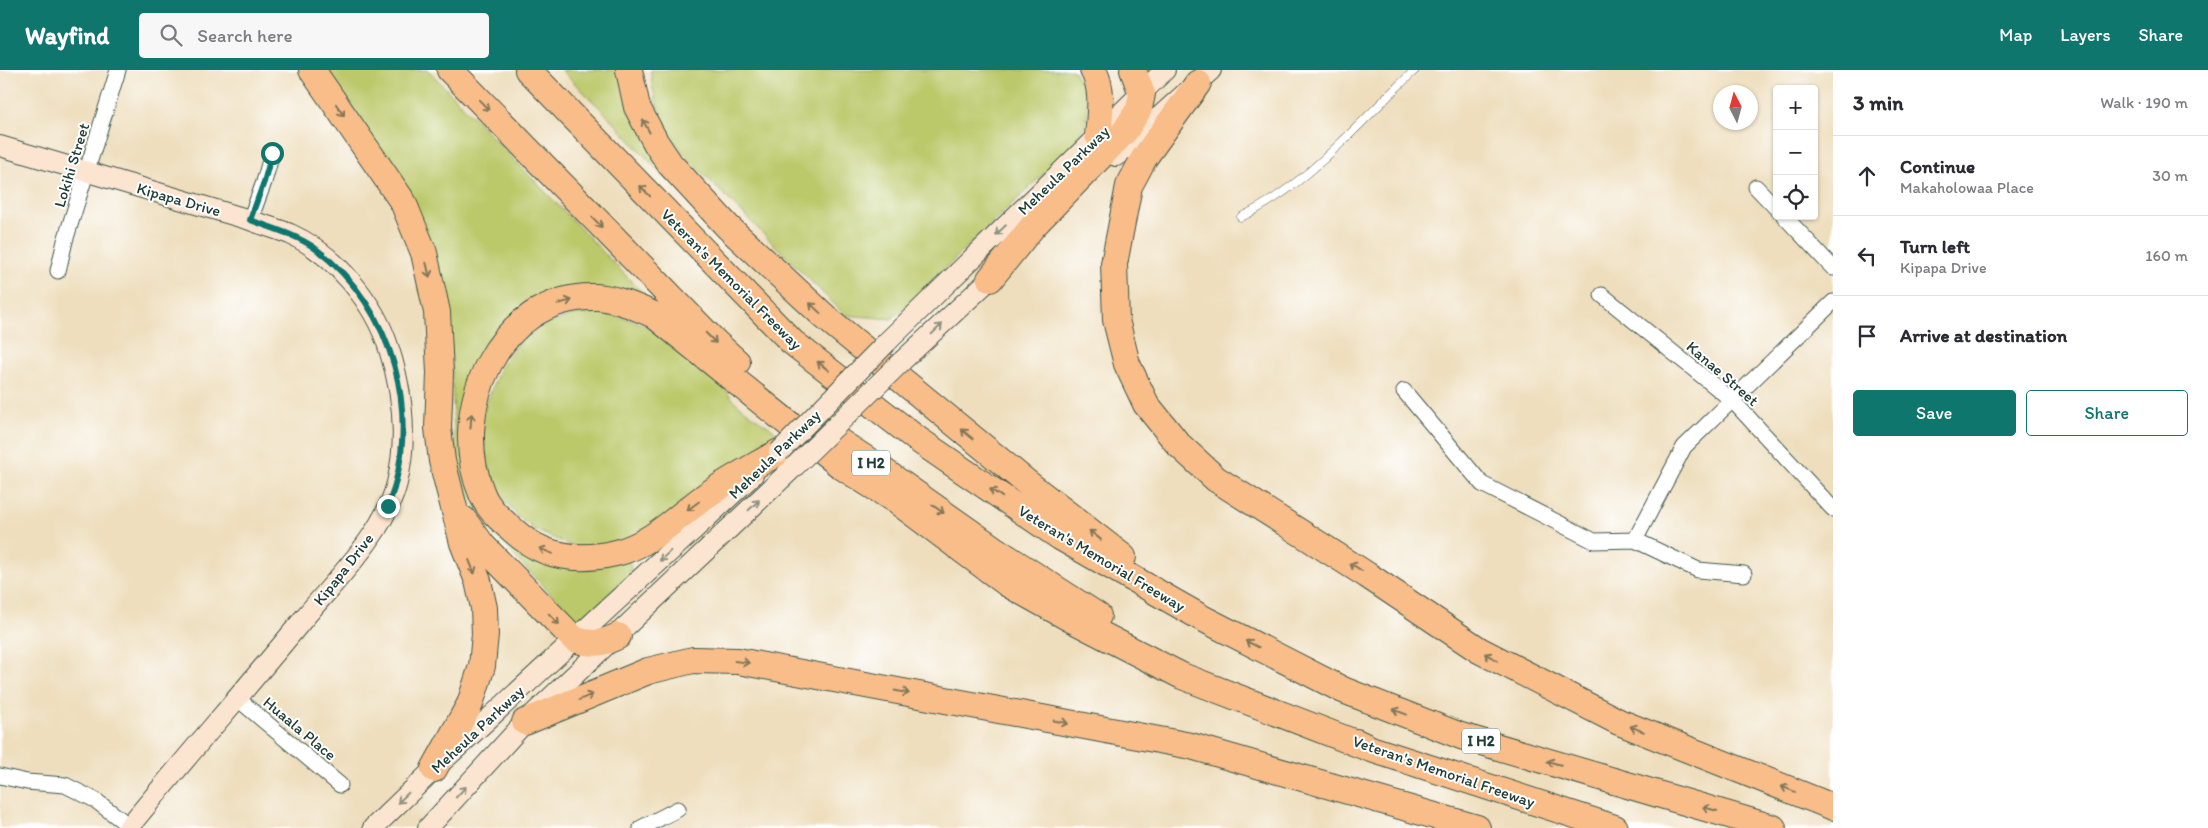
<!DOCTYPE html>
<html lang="en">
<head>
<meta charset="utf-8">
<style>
  body { margin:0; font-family:Itim,sans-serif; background:#f7f7f7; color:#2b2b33 }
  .controls { position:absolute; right:15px; top:15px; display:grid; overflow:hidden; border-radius:5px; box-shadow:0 1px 4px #0004 }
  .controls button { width:45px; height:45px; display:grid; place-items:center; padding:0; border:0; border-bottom:1px solid #e1e1e2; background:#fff; color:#2b2b33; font:25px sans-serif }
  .compass { position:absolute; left:1713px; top:15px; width:45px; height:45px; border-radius:50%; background:#fff; box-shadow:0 1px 4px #0004; rotate:354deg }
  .stop { position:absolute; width:15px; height:15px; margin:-11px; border:4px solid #0f766e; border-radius:50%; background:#fff }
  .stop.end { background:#0f766e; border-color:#fff; box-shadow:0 1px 5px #0008 }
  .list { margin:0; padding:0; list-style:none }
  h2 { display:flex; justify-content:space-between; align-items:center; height:65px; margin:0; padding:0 20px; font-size:21px }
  h2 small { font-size:16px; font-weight:400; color:#7c7c81 }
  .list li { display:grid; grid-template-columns:32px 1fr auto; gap:15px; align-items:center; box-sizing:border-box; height:80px; padding:0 20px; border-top:1px solid #e1e1e2 }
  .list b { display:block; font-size:19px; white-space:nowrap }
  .list p { margin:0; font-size:16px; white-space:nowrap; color:#7c7c81 }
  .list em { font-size:16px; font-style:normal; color:#7c7c81 }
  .actions { display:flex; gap:10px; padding:15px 20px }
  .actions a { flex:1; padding:11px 0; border:1px solid #0f766e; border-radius:5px; text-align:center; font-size:18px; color:#0f766e }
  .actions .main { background:#0f766e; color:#fff }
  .icon { flex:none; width:28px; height:28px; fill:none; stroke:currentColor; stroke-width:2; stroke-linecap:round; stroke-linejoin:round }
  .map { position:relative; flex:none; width:1833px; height:758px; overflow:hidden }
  header { display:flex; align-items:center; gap:30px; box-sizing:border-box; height:70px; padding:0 25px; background:#0f766e; color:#fff }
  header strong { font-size:24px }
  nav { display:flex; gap:28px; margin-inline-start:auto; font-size:18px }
  .search { width:350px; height:45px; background:#f7f7f7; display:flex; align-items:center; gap:12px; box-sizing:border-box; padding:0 18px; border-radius:5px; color:#7c7c81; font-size:19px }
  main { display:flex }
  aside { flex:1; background:#fff }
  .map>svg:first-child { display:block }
  .green { fill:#bbc96b; stroke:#6d8350 }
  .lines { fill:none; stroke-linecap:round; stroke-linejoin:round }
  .lane-casing { stroke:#3e5549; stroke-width:9 }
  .street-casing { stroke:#3e5549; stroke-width:17 }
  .secondary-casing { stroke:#3e5549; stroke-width:22 }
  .highway-casing { stroke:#3e5549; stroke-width:28 }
  .lane { stroke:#fff; stroke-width:8 }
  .street { stroke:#fff; stroke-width:15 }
  .secondary { stroke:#fce5d0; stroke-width:20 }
  .highway { stroke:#f8bd89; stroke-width:26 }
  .secondary-bridge-casing { stroke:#3e5549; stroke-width:22; stroke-linecap:butt }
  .secondary-bridge { stroke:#fce5d0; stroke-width:20 }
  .oneway { stroke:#81775a }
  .oneway2 { stroke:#8e9182 }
  .route { stroke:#0f766e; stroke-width:6 }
  .labels { text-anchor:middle; stroke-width:4; stroke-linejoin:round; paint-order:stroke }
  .shield { fill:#fff; stroke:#627771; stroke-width:1 }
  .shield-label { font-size:15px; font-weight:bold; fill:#1f3d34 }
  .street-label { font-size:16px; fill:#1f3d34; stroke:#fff }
</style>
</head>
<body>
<header>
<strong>Wayfind</strong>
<div class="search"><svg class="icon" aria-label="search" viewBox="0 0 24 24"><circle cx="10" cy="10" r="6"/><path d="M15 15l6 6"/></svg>Search here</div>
<nav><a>Map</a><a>Layers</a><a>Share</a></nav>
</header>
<main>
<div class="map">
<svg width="1833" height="758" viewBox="0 0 1833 758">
  <rect width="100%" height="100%" fill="#fff"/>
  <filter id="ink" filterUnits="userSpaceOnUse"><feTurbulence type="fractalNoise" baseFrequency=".02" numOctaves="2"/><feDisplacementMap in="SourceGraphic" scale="10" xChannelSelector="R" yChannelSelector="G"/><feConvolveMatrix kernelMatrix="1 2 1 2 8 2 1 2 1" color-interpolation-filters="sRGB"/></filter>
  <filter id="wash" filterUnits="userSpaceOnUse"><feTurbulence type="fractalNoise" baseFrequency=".0096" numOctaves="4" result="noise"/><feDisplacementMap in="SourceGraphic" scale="20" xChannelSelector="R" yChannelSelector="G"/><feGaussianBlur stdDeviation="1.12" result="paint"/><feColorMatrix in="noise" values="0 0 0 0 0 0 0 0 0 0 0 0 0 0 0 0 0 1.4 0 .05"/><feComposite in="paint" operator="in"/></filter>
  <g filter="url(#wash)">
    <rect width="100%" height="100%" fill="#eedebd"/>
    <path class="green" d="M320,0H428L656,237L570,220L464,327L498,463L629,489L632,503L579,553L490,461L465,420L455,379L451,276L447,230Z
      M561,0H619L669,112L604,42Z
      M651,0H1073C1101,43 1086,61 1055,93L892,249L845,245L685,86C667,63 651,30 651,0Z
      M588,243C651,244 679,278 724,316C733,336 760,350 778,363L656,460L613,479L572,476L535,460L516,445L497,419L486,391L482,346L501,295L520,272L544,255L571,245Z"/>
  </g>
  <g filter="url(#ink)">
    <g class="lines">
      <g class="lane-casing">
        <path id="lane" d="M1241,147C1308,116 1361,50 1415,0"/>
      </g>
      <g class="street-casing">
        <path id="street" d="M1756,117L1777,139
          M1784,146L1833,198
          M250,150L264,112L272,83
          M58,201L65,171L118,0
          M1602,225L1733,331L1833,439
          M1404,321L1482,414L1594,471L1635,470L1698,500L1744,504
          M1635,470L1684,377L1833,232
          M238,629L340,715
          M0,706L27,712L65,715L95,730L132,758
          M641,758L678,739"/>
      </g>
      <g class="secondary-casing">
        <path id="secondary" d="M0,76L250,150C263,155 277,159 290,164C335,184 375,233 389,279C403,323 408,367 397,413C384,464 338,507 305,547C247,618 186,687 128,758
          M1116,86L1211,0
          M887,272L1165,0
          M901,292L1001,199
          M373,758L434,699L753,405
          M428,758L525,652L794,397"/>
      </g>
      <g class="highway-casing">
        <path id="highway" d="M312,0L403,132L424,183L437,242L440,303L438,358L442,391L463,473L478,511L484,538L485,564L482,596L470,634L434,699
          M450,0L715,272L737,292
          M528,0L792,272L917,369L1060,467L1202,548L1343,620L1461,666L1773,758
          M629,0L637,37L656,73L670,94L728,157L825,247L1026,412L1123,487
          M1093,0C1104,19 1100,44 1098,65
          M1198,13L1144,88L1129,116L1114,194L1116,250L1127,294L1146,334L1178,374L1216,409L1367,505L1479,580L1619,652L1833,737
          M990,209L1033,156L1125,61L1139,39L1142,24L1133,0
          M815,356L872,393L994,479L1098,546
          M779,382C755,396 730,409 707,425C678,446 652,474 616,483C578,492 543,488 514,461C502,451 488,439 482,424C447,342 498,224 596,227C616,228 636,237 654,245L841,396L898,432L1008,514L1069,548L1182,606L1371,679
          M463,449L483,476L574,569C592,575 602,574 618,566
          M525,652L648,601L693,590L738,591L1191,676L1477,758
          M1356,672L1371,679L1615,758"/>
      </g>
      <use href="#lane" class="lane"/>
      <use href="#street" class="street"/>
      <use href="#secondary" class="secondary"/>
      <use href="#highway" class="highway"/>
      <g class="secondary-bridge-casing">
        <path id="secondary-bridge" d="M779,382L887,272
          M794,397L901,292"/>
      </g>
      <use href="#secondary-bridge" class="secondary-bridge"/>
    </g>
    <defs><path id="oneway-shaft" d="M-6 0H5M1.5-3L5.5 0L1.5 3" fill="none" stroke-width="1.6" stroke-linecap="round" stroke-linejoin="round" transform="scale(1.25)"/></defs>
    <g class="oneway">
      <use href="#oneway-shaft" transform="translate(484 35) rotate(46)"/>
      <use href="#oneway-shaft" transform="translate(340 40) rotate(56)"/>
      <use href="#oneway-shaft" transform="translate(646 56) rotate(-119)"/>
      <use href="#oneway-shaft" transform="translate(645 121) rotate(-134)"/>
      <use href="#oneway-shaft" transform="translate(597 152) rotate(46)"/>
      <use href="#oneway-shaft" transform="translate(428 200) rotate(77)"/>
      <use href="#oneway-shaft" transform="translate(565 232) rotate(-15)"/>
      <use href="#oneway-shaft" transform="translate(815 238) rotate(-137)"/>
      <use href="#oneway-shaft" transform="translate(711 268) rotate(45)"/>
      <use href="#oneway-shaft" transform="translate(823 296) rotate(-142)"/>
      <use href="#oneway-shaft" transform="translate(471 351) rotate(-86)"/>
      <use href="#oneway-shaft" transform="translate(967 364) rotate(-140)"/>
      <use href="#oneway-shaft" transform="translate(996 423) rotate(-146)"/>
      <use href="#oneway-shaft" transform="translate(693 436) rotate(143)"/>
      <use href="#oneway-shaft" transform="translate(938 439) rotate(35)"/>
      <use href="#oneway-shaft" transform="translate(1095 465) rotate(-142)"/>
      <use href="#oneway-shaft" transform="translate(546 481) rotate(-158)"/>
      <use href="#oneway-shaft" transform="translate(472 497) rotate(68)"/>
      <use href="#oneway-shaft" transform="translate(1356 497) rotate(-148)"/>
      <use href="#oneway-shaft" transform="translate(554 549) rotate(46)"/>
      <use href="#oneway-shaft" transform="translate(1252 574) rotate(-153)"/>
      <use href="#oneway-shaft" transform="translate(1491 587) rotate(-151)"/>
      <use href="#oneway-shaft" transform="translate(742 592) rotate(8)"/>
      <use href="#oneway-shaft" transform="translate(902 622) rotate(11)"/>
      <use href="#oneway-shaft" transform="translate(586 627) rotate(-22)"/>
      <use href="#oneway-shaft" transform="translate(1400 642) rotate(-159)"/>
      <use href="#oneway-shaft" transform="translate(1061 652) rotate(11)"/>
      <use href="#oneway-shaft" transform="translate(1637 659) rotate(-158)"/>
      <use href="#oneway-shaft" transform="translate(1554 693) rotate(-164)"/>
      <use href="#oneway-shaft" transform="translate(1788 719) rotate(-158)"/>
      <use href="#oneway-shaft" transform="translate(1710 739) rotate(-164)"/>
    </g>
    <g class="oneway2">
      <use href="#oneway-shaft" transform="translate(1001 160) rotate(136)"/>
      <use href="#oneway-shaft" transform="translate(937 259) rotate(-44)"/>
      <use href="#oneway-shaft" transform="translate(754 435) rotate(-44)"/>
      <use href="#oneway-shaft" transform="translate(665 486) rotate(137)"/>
      <use href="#oneway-shaft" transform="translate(461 722) rotate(-47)"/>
      <use href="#oneway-shaft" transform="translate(403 728) rotate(136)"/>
    </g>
  </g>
  <g class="lines" filter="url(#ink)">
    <path class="route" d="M272,83L264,112L250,150C272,158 297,165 316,179C394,238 423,346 388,436"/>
  </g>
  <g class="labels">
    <g class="shield">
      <rect x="852" y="380.5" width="38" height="25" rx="4"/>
      <rect x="1462" y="658.5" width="38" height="25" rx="4"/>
    </g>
    <g class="shield-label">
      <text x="871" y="398">I H2</text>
      <text x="1481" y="676">I H2</text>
    </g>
    <g class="street-label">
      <text transform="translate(71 95) rotate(-73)" y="6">Lokihi Street</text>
      <text transform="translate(1063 100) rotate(-44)" y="6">Meheula Parkway</text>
      <text transform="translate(179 129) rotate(16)" y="6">Kipapa Drive</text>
      <text transform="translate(732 209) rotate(45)" y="6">Veteran's Memorial Freeway</text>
      <text transform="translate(1723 303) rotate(41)" y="6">Kanae Street</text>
      <text transform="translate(774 384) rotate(-44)" y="6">Meheula Parkway</text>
      <text transform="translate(1102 488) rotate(31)" y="6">Veteran's Memorial Freeway</text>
      <text transform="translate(343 499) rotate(-52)" y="6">Kipapa Drive</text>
      <text transform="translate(300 658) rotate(40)" y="6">Huaala Place</text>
      <text transform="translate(477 659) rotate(-43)" y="6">Meheula Parkway</text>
      <text transform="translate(1444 701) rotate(19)" y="6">Veteran's Memorial Freeway</text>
    </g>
  </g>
</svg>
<div class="controls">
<button>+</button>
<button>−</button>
<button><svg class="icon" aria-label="locate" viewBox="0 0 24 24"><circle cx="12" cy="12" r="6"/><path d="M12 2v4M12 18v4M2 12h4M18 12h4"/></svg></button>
</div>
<svg class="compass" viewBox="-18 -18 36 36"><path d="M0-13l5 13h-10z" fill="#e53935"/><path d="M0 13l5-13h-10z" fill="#7c7c81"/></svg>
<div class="stop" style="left:272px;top:83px"></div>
<div class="stop end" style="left:388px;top:436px"></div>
</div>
<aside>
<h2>3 min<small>Walk · 190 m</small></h2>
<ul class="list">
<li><svg class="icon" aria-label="ahead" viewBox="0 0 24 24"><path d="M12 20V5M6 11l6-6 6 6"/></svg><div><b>Continue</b><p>Makaholowaa Place</p></div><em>30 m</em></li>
<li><svg class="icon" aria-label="left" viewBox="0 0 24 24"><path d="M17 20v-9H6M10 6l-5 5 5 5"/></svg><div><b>Turn left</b><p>Kipapa Drive</p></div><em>160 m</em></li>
<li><svg class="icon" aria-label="arrive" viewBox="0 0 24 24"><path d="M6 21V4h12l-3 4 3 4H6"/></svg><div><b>Arrive at destination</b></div></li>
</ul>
<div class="actions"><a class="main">Save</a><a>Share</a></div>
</aside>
</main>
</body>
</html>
